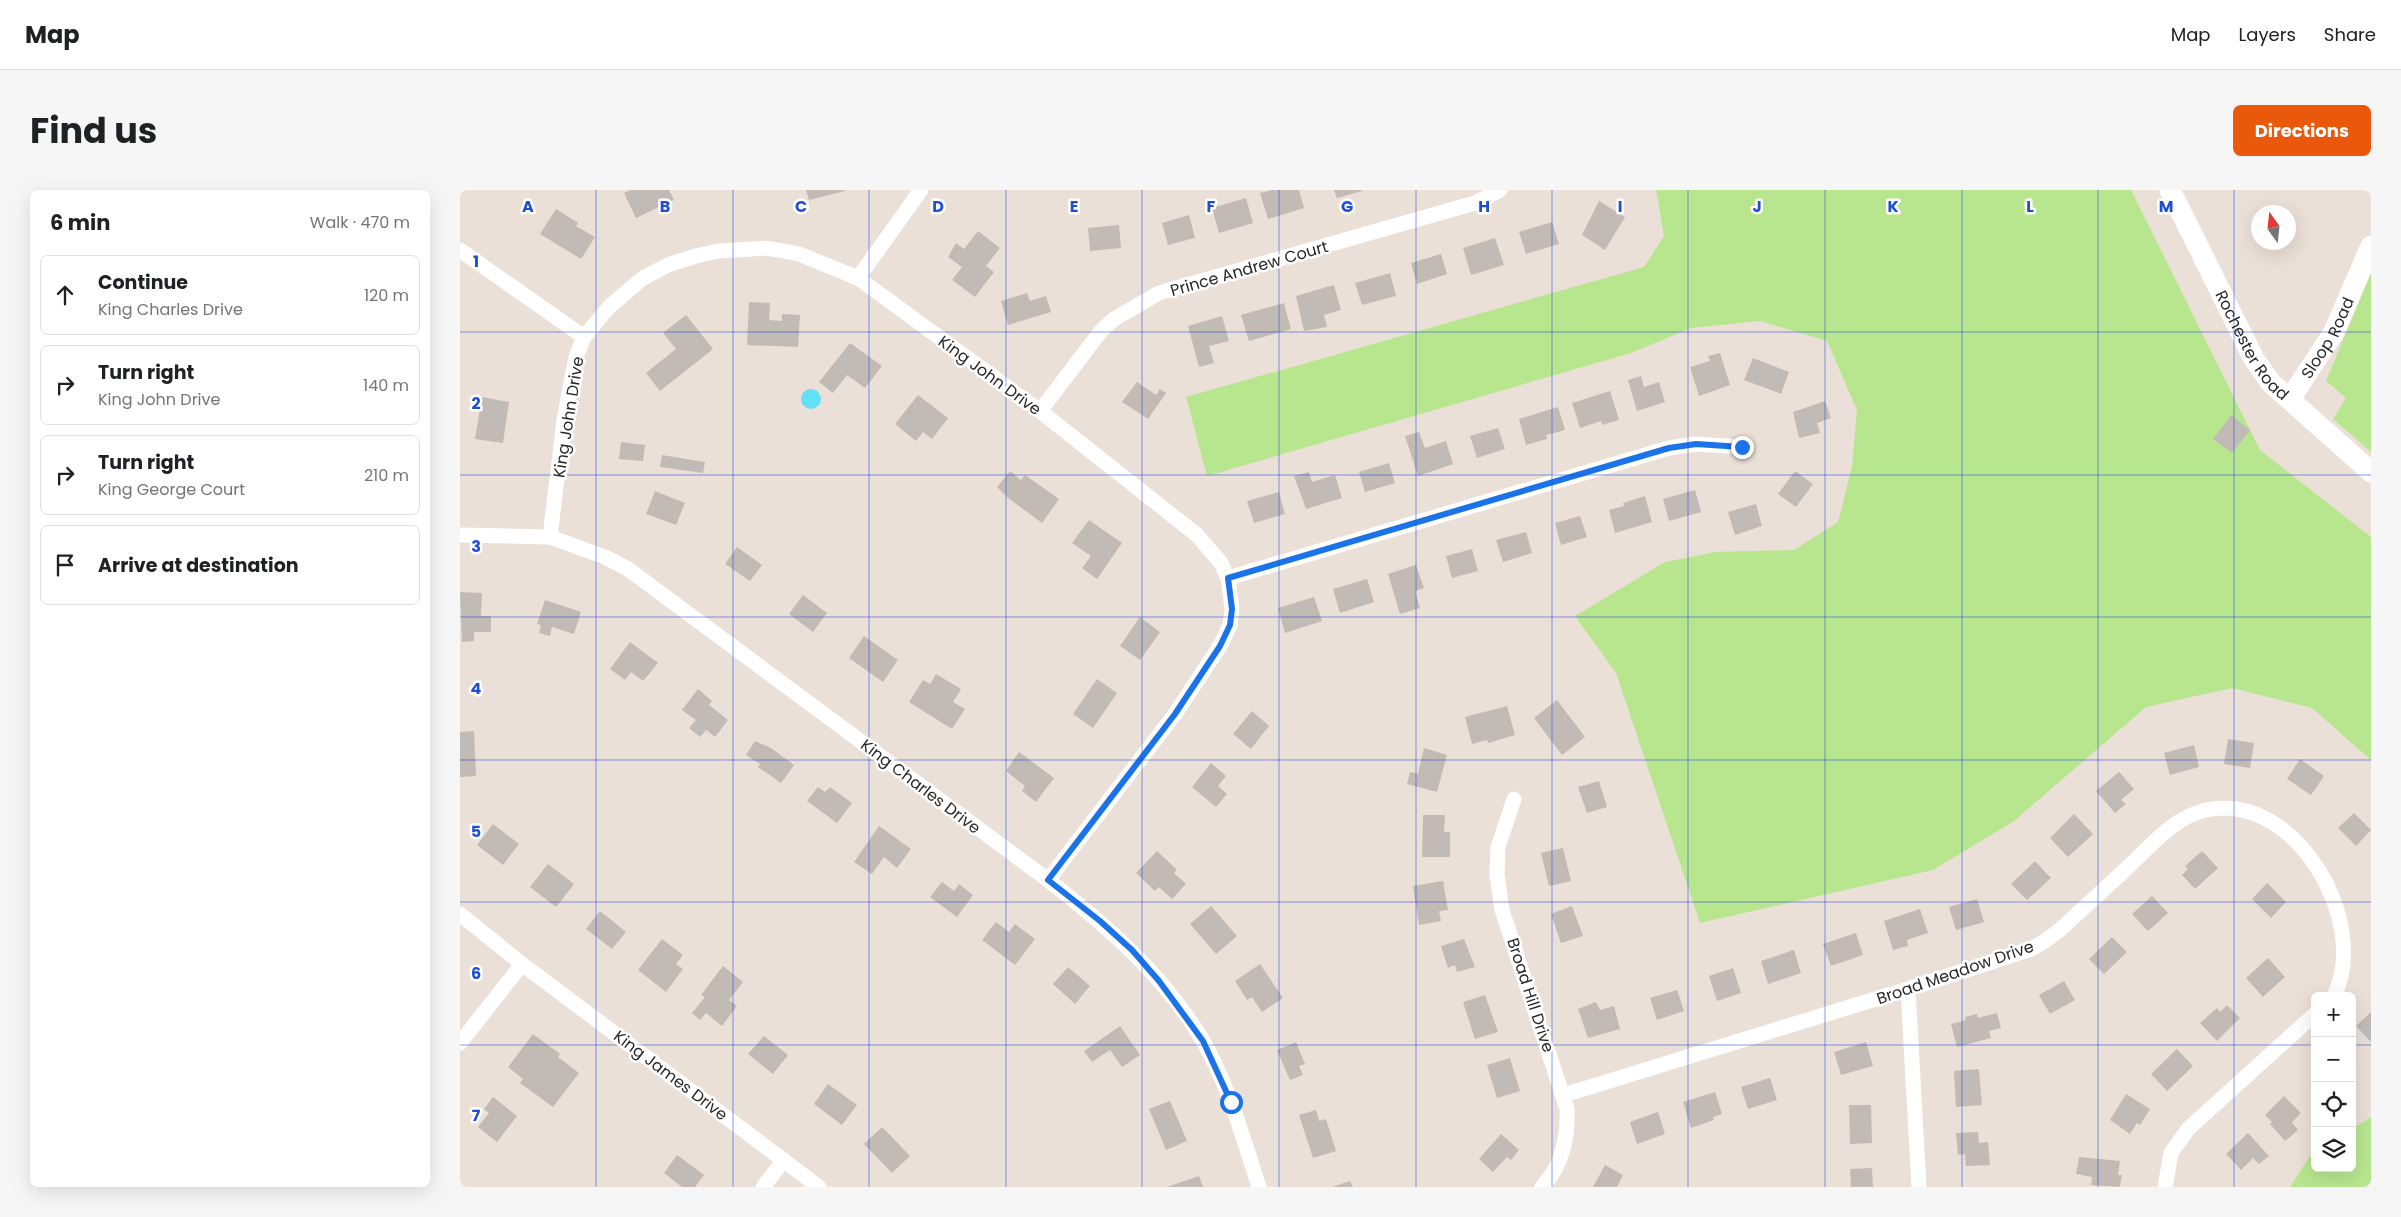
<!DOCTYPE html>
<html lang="en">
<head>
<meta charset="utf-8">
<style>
  body { margin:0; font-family:Poppins,sans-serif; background:#f6f6f6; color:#202124 }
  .controls { position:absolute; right:15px; bottom:15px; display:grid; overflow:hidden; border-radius:8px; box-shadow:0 5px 20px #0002 }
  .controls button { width:45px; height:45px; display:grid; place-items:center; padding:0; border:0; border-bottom:1px solid #e0e0e0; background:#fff; color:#202124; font:25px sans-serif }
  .compass { position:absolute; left:1791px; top:15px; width:45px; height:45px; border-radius:50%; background:#fff; box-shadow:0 5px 20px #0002; rotate:345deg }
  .stop { position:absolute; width:15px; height:15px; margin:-11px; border:4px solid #1a73e8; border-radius:50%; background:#fff }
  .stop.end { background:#1a73e8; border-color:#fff; box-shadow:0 1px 5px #0008 }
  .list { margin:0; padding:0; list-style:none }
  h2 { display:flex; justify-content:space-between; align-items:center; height:65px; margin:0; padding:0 20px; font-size:21px }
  h2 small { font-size:16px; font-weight:400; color:#757577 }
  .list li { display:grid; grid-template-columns:32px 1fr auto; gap:15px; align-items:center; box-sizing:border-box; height:80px; margin:0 10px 10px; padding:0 10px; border:1px solid #e0e0e0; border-radius:8px }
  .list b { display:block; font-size:19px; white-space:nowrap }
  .list p { margin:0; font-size:16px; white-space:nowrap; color:#757577 }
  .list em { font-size:16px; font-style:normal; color:#757577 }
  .icon { flex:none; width:28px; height:28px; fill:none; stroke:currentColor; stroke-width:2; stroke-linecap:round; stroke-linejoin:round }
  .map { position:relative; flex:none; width:1911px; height:997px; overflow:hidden; border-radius:8px }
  header { display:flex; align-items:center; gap:30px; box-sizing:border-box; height:70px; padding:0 25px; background:#fff; border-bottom:1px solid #e0e0e0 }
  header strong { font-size:24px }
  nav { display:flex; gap:28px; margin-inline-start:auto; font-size:18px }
  .intro { display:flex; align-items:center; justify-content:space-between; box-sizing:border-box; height:120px; padding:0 30px }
  h1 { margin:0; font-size:35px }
  .button { padding:12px 22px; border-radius:8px; background:#ea580c; color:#fff; font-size:18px; font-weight:700 }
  main { display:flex; gap:30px; padding:0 30px }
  aside { flex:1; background:#fff; border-radius:8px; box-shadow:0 5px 20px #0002 }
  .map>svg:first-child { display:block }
  .green { fill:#b8e68f }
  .water { fill:#62e1f6 }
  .building { fill:#c2bab4 }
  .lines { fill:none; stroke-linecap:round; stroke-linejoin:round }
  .street { stroke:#fff; stroke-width:15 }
  .secondary { stroke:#fff; stroke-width:21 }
  .route { stroke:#1a73e8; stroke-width:6 }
  .grid { fill:none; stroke:#1d4ed8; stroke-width:1; stroke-opacity:0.55 }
  .labels { text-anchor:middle; stroke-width:5; stroke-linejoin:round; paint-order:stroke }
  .street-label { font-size:16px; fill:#272727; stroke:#fff }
  .grid-label { font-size:16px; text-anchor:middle; font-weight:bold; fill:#1d4ed8; stroke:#fff; stroke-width:5; stroke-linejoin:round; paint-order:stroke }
</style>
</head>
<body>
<header>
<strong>Map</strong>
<nav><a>Map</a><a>Layers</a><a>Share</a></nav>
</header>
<div class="intro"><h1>Find us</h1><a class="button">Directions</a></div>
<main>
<aside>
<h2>6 min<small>Walk · 470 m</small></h2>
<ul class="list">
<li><svg class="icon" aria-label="ahead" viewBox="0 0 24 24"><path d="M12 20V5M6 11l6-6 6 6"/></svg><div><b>Continue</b><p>King Charles Drive</p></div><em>120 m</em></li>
<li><svg class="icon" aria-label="right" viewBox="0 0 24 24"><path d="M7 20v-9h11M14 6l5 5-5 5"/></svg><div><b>Turn right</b><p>King John Drive</p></div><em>140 m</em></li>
<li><svg class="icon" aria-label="right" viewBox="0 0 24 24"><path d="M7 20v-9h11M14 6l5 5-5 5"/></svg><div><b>Turn right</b><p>King George Court</p></div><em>210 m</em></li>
<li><svg class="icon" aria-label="arrive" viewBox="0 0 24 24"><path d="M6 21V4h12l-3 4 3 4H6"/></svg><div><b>Arrive at destination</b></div></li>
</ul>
</aside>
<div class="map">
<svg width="1911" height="997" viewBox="0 0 1911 997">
  <rect width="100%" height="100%" fill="#ebe0d7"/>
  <path class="green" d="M1196,0H1671L1800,260L1911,347V570L1852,518L1772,498L1686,517L1554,631L1473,680L1240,733L1156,483L1115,426L1205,372L1256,362L1334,360L1378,332L1392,276L1397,220L1367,151L1300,131L1231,138L1171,163L747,286L726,207L1184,77L1204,46Z
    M1911,83V262L1873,229L1886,208L1866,191Z
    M1911,927V997H1830L1850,966L1855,963V978H1892V939Z"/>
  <path class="water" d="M341 209a10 10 0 1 1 20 0a10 10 0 1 1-20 0Z"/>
  <path class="building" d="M171,0H209L214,10L176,28L164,3Z
    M346,0H385V1L349,10Z
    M812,0H839L844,18L808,29L800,3Z
    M874,0H902V1L877,8Z
    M786,8L793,33L759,43L752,18Z
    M1139,11L1165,27L1145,60L1122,45Z
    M96,19L118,33L116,36L135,47L121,69L80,44Z
    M729,25L735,48L708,55L702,33Z
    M1092,32L1099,54L1066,64L1059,42Z
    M659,35L661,58L630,61L628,38Z
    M518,41L540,58L526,76L534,82L515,107L492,90L502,77L488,67L496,53L504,59Z
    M1035,48L1044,75L1011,85L1003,58Z
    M981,64L987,84L957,94L951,73Z
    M930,83L936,106L902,115L895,93Z
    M874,95L881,120L864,125L867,137L844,141L836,106Z
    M567,103L570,111L586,106L591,122L548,135L541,111Z
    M289,112L310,113L309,130L322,131V124L340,125L338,157L287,155Z
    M824,113L831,139L789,151L781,125Z
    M226,125L253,159L200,201L186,183L216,159L203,143Z
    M762,126L769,151L749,156L754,173L739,177L728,136Z
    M390,153L422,176L405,198L387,185L373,203L359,192Z
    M1260,163L1270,195L1239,206L1230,177L1250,171L1248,166Z
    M1293,168L1329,182L1321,204L1284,190Z
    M1181,186L1184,197L1199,192L1205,212L1177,221L1168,190Z
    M677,192L696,205L700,199L706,203L688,229L662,212Z
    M1150,201L1159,230L1142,235L1141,231L1120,238L1112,213Z
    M458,205L488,228L472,249L463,242L456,251L435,234Z
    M22,207L49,212L43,253L15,249Z
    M1365,211L1371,228L1357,233L1360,243L1339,248L1333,222Z
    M1098,217L1105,240L1086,245L1087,249L1066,255L1059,229Z
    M1771,225L1790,240L1772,263L1753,249Z
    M1038,238L1045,259L1017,268L1010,246Z
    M959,242L965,258L986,251L993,274L958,286L945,246Z
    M161,252L185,255L183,271L159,269Z
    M202,265L245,272L243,283L200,277Z
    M929,273L935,293L905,302L899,282Z
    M550,281L561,290L565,285L599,309L582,333L548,308L537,297Z
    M1335,281L1353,294L1336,317L1318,304Z
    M849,282L852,292L875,285L882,308L846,319L834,286Z
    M1235,300L1241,322L1209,331L1203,309Z
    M195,301L225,313L216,335L186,324Z
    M819,302L825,324L794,333L787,311Z
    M1185,306L1192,332L1155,343L1149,320L1164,316L1163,313Z
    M1296,314L1302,336L1275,345L1268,322Z
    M1120,326L1127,347L1101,355L1095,333Z
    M629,330L662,353L637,389L622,378L631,366L612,353Z
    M1066,342L1072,363L1043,372L1036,350Z
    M277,357L302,375L290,391L265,374Z
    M1012,359L1018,381L992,388L986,366Z
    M956,375L964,398L955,401L960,418L940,424L928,384Z
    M907,389L914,412L880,423L873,399Z
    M0,402L22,403L21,426H31V442H14V451L2,452Z
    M343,405L367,423L353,442L329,424Z
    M854,407L862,431L825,443L818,418Z
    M85,410L121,422L114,444L92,437L90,446L79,443L81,435L77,434Z
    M680,427L700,442L680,470L660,456Z
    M404,446L438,470L423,492L389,468Z
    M170,452L198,473L183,491L171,482L165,490L150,479Z
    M476,484L501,499L493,512L505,519L492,539L449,512L463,490L470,494Z
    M637,489L657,503L633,538L613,524Z
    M238,499L252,511L249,515L268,530L255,547L246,540L240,547L229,538L236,530L222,520Z
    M1097,510L1125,547L1102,565L1074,528Z
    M1047,516L1055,545L1028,553L1027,550L1012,554L1005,527Z
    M792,521L809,536L791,559L773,544Z
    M14,541L16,586L0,587V542Z
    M1768,549L1794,553L1790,578L1764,574Z
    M295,551L311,558L334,575L321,593L298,577L300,574L286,565Z
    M1734,555L1739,577L1710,585L1704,563Z
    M964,558L987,565L977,602L947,594L950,582L958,584Z
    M559,562L594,588L576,612L562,601L565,596L546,581Z
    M1840,569L1864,586L1851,605L1827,589Z
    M751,573L766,586L758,596L767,604L756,617L732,597Z
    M1659,582L1674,599L1661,610L1666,614L1655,623L1636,601Z
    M1139,591L1147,617L1127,623L1118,597Z
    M358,597L365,602L370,597L392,613L377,633L347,611Z
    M1894,623L1911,640L1896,656L1878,638Z
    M1614,624L1633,644L1608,667L1590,648Z
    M963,625H985L984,642H990V667H962Z
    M33,634L59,654L43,675L17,655Z
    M419,636L451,659L437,678L424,667L412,684L394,672Z
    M1103,658L1111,691L1089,696L1081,663Z
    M697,661L717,680L714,683L726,694L712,709L699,697L695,701L676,683Z
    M1742,661L1758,678L1735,699L1722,685L1728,679L1725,676Z
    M1575,671L1591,688L1567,710L1551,694Z
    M88,674L114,694L96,717L70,697Z
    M983,691L988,720L979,721L981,731L959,735L953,696Z
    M482,692L494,701L499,694L513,705L497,727L470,707Z
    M1807,693L1826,712L1811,728L1792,709Z
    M1692,706L1708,723L1688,741L1672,724Z
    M1517,709L1524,732L1496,740L1489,717Z
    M751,716L777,746L756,764L730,734Z
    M1112,716L1123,746L1101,753L1091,724Z
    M1460,719L1468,743L1447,750L1448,756L1433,760L1424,731Z
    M140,721L166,742L152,759L126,739Z
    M536,732L549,742L555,734L575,749L555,775L522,750Z
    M1396,743L1403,765L1371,776L1363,754Z
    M1652,747L1667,762L1644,784L1629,769Z
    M202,749L223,765L216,774L223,779L206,802L178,780Z
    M1004,749L1015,777L997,782L995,775L988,778L981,756Z
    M1334,760L1341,783L1308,794L1301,771Z
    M1808,768L1825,787L1803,807L1786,788Z
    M800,774L823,808L802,822L792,807L787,810L775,791Z
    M263,776L283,792L269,810L277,816L262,836L246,823L240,830L232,823L245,807L241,805Z
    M608,777L630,796L615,814L593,794Z
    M1273,778L1281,803L1257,811L1249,786Z
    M1604,791L1615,810L1590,824L1579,805Z
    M1217,800L1224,821L1197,830L1190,808Z
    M1025,805L1038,842L1015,849L1003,812Z
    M1136,812L1140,820L1154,816L1160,839L1128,848L1118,819Z
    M1767,815L1780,828L1757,851L1740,833L1757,818L1760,822Z
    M1911,822V852L1896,836Z
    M1537,823L1541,838L1529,841L1531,848L1497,857L1491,834L1506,830L1505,827L1517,824L1518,828Z
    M660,836L680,865L662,877L650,860L632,872L624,861Z
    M73,844L100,864L98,867L119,883L93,917L60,893L63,889L48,877Z
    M304,846L328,865L313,884L288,864Z
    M836,852L845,874L839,876L843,885L830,890L817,860Z
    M1406,852L1413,876L1381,885L1374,862Z
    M1717,859L1733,876L1707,901L1691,884Z
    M1050,868L1060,901L1037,908L1027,875Z
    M1519,879L1522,915L1496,917L1494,881Z
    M1310,888L1317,910L1288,919L1281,897Z
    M368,894L397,915L382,935L354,914Z
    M1255,902L1262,924L1253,927L1254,930L1231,938L1223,912Z
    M1666,904L1690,919L1680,935L1677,933L1670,944L1650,930Z
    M1824,906L1841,923L1832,932L1838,940L1825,951L1810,934L1812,932L1805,925Z
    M33,907L57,926L37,952L18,937L29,923L24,919Z
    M710,911L727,951L706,960L689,919Z
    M1389,915H1411L1412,953L1390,954Z
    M856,920L859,931L866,929L876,961L853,968L839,925Z
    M1198,922L1205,944L1177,954L1170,932Z
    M422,937L450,966L432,983L404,954Z
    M1518,942L1519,953L1528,952L1530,975L1506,976L1505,964L1498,965L1496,943Z
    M1788,943L1809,966L1799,974L1793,968L1781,980L1766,964Z
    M1041,944L1059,960L1051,970L1047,967L1033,982L1019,969Z
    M217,965L244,985L235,997H222L204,983Z
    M1619,967L1660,971L1658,985H1662L1660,997L1631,995L1632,987L1616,984Z
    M1145,975L1163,985L1157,997H1133Z
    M1412,978L1413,997H1391L1390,979Z
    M739,986L743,997H707Z
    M890,991L893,997H872Z"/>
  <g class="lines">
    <path class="street" d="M0,60L124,147
      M398,88L461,0
      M580,221L641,141L654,129L699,103L1015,13L1040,0
      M0,345L90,347L145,367L168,379L588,690C647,736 704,785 743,851C769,896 783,948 799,997
      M90,347L104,230L116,167L124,147L149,117L183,88L210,74L236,66L258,61L307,58L339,64L398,88L580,221L737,345L761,373L768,388L772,419L770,435L760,456L715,524L588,690
      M768,388L1209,258L1236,254L1282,257
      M1054,609L1038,657L1037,684L1042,720L1107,919C1108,947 1102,976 1082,997
      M0,724L62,774L359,997
      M1448,799L1459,997
      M0,853L62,774
      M1104,905L1448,799L1571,759L1585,751L1601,739C1623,718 1646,698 1668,677C1691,656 1714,627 1746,620C1834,600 1911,731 1874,806
      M303,997L324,970
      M1705,997L1711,963L1728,939L1855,824"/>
    <g class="secondary">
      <path id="s1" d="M1710,0L1794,169L1811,193L1911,282"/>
      <path id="s2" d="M1830,209L1874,142L1911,56"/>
    </g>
  </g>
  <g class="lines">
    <path class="route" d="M771,912L743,851L699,791L672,760L640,731L588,690L715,524L760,456L770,435L772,419L768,388L1209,258L1236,254L1282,257"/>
  </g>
  <path class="grid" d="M136,0V997M273,0V997M409,0V997M546,0V997M682,0V997M819,0V997M956,0V997M1092,0V997M1228,0V997M1365,0V997M1502,0V997M1638,0V997M1774,0V997M0,142H1911M0,285H1911M0,427H1911M0,570H1911M0,712H1911M0,855H1855M1892,855H1911"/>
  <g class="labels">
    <g class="street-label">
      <text transform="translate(789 78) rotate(-16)" y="6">Prince Andrew Court</text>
      <text dy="6" stroke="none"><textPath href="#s2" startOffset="72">Sloop Road</textPath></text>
      <text dy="6" stroke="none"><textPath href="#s1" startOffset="176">Rochester Road</textPath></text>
      <text transform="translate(530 185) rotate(36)" y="6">King John Drive</text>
      <text transform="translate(108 227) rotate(-81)" y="6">King John Drive</text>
      <text transform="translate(461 596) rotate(37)" y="6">King Charles Drive</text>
      <text transform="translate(1495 782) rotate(-19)" y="6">Broad Meadow Drive</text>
      <text transform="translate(1071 805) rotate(72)" y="6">Broad Hill Drive</text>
      <text transform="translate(211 885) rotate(37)" y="6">King James Drive</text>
    </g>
  </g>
  <g class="grid-label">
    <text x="68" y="22">A</text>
    <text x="205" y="22">B</text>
    <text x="341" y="22">C</text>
    <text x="478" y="22">D</text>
    <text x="614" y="22">E</text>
    <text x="751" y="22">F</text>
    <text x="887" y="22">G</text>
    <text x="1024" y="22">H</text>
    <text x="1160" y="22">I</text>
    <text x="1297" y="22">J</text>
    <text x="1433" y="22">K</text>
    <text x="1570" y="22">L</text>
    <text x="1706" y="22">M</text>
    <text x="16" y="77">1</text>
    <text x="16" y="219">2</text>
    <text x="16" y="362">3</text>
    <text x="16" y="504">4</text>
    <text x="16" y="647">5</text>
    <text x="16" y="789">6</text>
    <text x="16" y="931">7</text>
  </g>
</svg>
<div class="controls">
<button>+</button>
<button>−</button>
<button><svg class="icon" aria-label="locate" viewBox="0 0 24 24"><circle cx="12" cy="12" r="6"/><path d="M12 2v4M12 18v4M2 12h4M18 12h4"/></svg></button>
<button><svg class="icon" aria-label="layers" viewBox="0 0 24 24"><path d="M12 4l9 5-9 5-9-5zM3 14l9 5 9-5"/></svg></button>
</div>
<svg class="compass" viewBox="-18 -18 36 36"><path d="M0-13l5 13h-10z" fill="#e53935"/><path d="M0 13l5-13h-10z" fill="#757577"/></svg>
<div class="stop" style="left:771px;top:912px"></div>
<div class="stop end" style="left:1282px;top:257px"></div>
</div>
</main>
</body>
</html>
